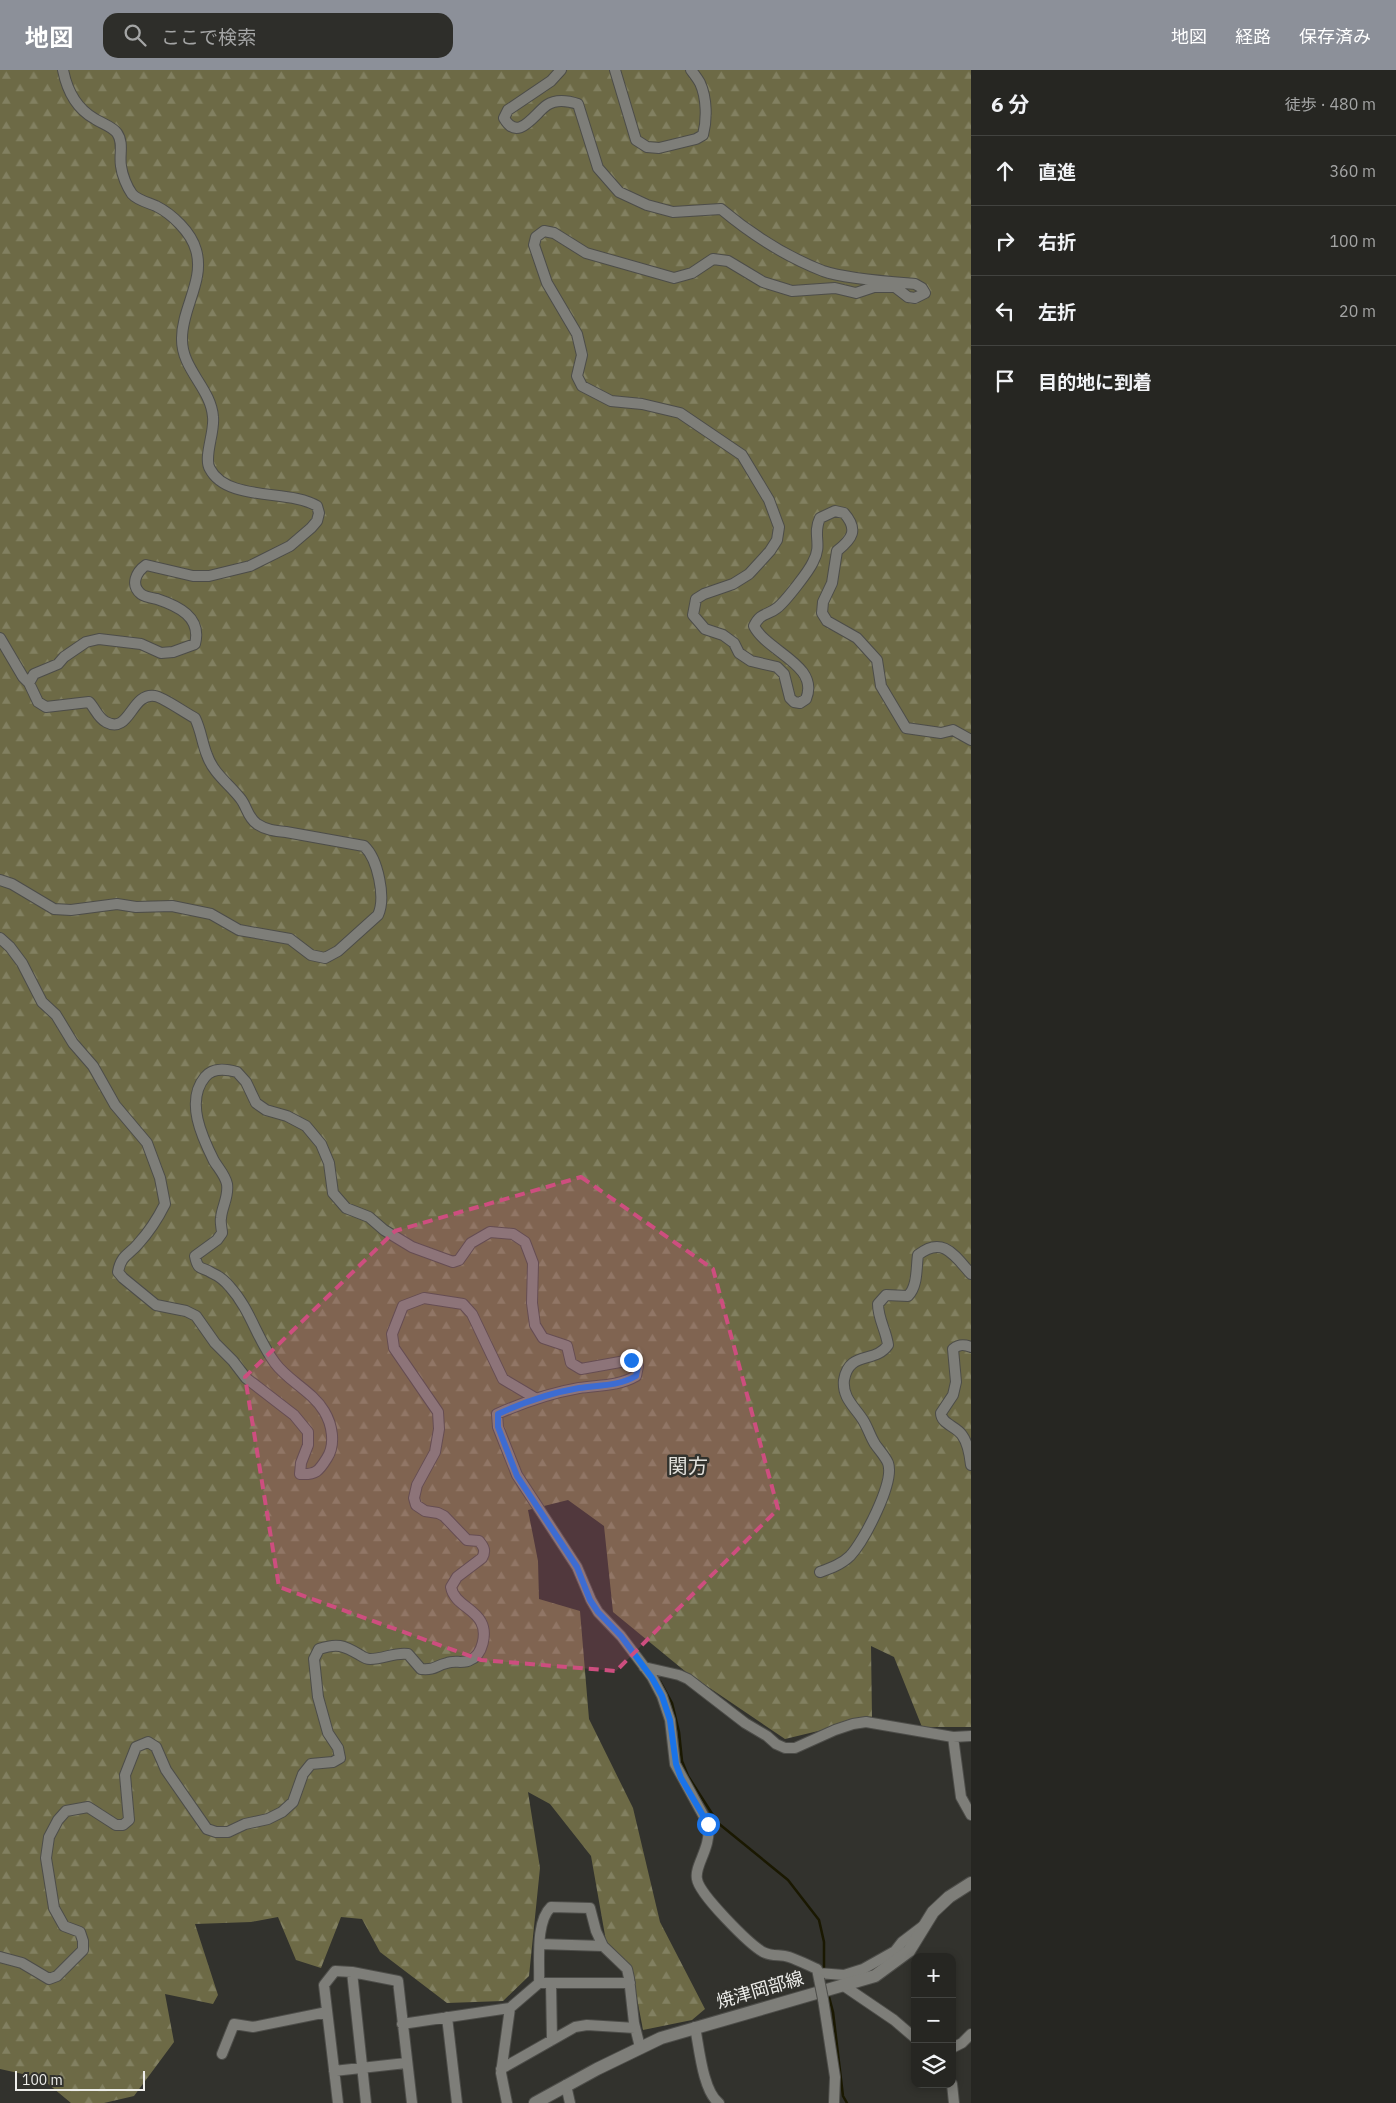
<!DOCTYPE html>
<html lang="ja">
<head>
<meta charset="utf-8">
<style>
  body { margin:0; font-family:"IBM Plex Sans","Noto Sans JP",sans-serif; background:#2e2e2a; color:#f1f3f6 }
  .controls { position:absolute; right:15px; bottom:15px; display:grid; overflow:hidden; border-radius:10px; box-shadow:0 2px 8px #0003 }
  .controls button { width:45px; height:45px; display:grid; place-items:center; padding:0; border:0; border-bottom:1px solid #424340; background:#262622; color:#f1f3f6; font:25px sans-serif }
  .scale { position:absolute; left:15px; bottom:12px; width:130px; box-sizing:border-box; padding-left:5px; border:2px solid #eeeeeb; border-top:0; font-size:14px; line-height:18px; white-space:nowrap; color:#eeeeeb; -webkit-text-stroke:4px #32322d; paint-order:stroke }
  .stop { position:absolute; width:15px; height:15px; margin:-11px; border:4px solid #1a73e8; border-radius:50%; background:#fff }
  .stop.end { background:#1a73e8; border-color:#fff; box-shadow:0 1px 5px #0008 }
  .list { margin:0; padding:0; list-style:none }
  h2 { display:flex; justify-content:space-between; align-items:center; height:65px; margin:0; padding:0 20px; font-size:21px }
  h2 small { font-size:16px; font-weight:400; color:#a4a5a5 }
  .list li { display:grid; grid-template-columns:32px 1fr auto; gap:15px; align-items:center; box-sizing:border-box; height:70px; padding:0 20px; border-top:1px solid #424340 }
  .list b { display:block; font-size:19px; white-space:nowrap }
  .list em { font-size:16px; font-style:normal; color:#a4a5a5 }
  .icon { flex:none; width:28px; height:28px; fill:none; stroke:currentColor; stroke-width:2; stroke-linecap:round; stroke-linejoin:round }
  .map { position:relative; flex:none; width:971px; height:2033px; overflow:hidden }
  header { display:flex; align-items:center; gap:30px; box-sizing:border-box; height:70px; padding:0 25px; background:#8c9099; color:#fff }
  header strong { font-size:24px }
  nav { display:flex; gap:28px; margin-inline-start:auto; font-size:18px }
  .search { width:350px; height:45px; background:#2e2e2a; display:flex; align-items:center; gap:12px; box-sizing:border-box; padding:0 18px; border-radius:15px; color:#a4a5a5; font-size:19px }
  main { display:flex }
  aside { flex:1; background:#262622 }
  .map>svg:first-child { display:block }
  .forest { fill:url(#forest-firs) }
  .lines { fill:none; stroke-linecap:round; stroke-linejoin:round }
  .stream { stroke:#1a1801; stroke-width:2.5 }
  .minor-casing { stroke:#4d4d49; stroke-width:12 }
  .secondary-casing { stroke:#4d4d49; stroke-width:14 }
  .minor { stroke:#7e7e79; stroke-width:10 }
  .secondary { stroke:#7e7e79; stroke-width:12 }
  .minor-bridge-casing { stroke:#4d4d49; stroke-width:12; stroke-linecap:butt }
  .minor-bridge { stroke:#7e7e79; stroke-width:10 }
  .route { stroke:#1a73e8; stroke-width:6 }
  .marked { fill:#cd4e7f; fill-opacity:0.2; stroke:#cd4e7f; stroke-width:4; stroke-dasharray:10 6; stroke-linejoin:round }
  .labels { text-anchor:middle; stroke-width:5; stroke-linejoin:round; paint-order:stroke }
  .street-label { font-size:18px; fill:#eeeeeb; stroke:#32322d }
  .quarter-label { font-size:20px; fill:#e0dfda; stroke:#32322d }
</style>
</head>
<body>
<header>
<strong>地図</strong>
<div class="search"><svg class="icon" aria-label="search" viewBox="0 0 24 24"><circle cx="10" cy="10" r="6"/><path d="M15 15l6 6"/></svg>ここで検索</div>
<nav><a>地図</a><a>経路</a><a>保存済み</a></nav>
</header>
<main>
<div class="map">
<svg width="971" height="2033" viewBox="0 0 971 2033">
  <defs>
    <pattern id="forest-firs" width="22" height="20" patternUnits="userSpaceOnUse" patternTransform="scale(1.25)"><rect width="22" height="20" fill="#6d6a46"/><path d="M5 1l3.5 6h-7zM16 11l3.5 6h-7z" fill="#828061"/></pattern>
  </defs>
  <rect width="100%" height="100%" fill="#32322d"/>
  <path class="forest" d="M0,0H971V1657H922L894,1587L871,1576L872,1648L785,1669L686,1602L613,1542L604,1456L568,1430L528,1440L538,1491L539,1529L580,1541L589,1649L633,1738L660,1852L705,1939L692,1950L643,1960L631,1897L606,1871L591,1786L550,1734L528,1722L540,1798L529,1906L503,1931L447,1933L380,1882L362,1849L341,1847L321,1898L296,1890L278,1847L251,1852L195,1854L218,1925L213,1934L165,1924L174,1972L134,2026L104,2033H71L41,2008L0,1999Z"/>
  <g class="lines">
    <path class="stream" d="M660,1611L672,1633L679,1662L682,1691L688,1706L718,1753L788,1810L819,1850L824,1872V1901
      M828,1923L833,1942L843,2026L847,2033"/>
    <g class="minor-casing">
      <path id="minor" d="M561,0L551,11L508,40L504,48C518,73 534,44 547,35C556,29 569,31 578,34L598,98L619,122L647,135L673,142L721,139C751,164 787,187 823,201C846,209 890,212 915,214L922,218L925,223L915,228L908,227L895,217H874L856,223L835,218L792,221L763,212L728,191L713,189L692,203L674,208L586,183L554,163L544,161L536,167L534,175L547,213L577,264L582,285L577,306L582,316L611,331L642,334L680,343L742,385L769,430L779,457L777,470L770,481L749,504L733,514L704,524L696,529L693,545L705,559L723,565L734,573L739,583L751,591L777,597L784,604L790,628L794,632L800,633L806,629C820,595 767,582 754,556C761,542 767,546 777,538C785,532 809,501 813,492C823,474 812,465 820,448L835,441L844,443C859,460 852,469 837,481L832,513L823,532L822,543L827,551L857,568L877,590L881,616L906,658L941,663L953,660L971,670
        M615,0L636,70L647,77L659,78L696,69L703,65C707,50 707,28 700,13C698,9 694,4 691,0
        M0,568L23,607L29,613
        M0,810L12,814L54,839L71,840L117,834L136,837L172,836L211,844L239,860L290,869L311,885L325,888L338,881L378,845C386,828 378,789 364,776L286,762C275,761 266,760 257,754C247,747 247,736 240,728C229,714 213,703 207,685C202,673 201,660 195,648C185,643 163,627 155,626C131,622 130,665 106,652C98,648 95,638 89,632L46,637L38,632L29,613L34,604L58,594L64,587L86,572L99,569L141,574L161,583L173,582L195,574C202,547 178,536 157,529C152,528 145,527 141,524C130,515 136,502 146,495L193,506H209L250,496L290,476L311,458L317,451L319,443L317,436C290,419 227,432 210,399C203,388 215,362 213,347C211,318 181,299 182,268C182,238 205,210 196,180C191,162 172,144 156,136C149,133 137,130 132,124C127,117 122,105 121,96C119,85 124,73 117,63C113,57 101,53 95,49C77,39 67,20 63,0
        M0,868L10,877L22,893L42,932L56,945L73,973L93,996L115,1035L147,1073L160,1108L165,1134C158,1148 149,1162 138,1174C129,1185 121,1185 118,1202L123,1208L156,1235L186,1241L196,1246L215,1273L233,1291L246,1308L294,1345L308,1362V1375L301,1393L300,1404C316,1405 319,1401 327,1388C336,1374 332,1354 324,1341C312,1321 288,1311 275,1293C257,1269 250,1239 230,1217C225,1211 219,1206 212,1203C202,1196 198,1202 195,1186L217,1170L222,1163C222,1159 220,1153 221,1148C222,1136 229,1127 227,1114C225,1105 219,1099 214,1091C202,1067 185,1031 205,1007C213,997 226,999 237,1002L246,1012L256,1033L266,1040L287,1046L306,1056L321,1074L329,1093L333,1123L346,1138L369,1147L384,1160L412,1177L453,1192L459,1190L471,1173L490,1162L513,1164L525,1172L533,1193L532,1233L535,1255L543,1268L567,1276L571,1293L581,1299L631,1290L638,1296L636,1306C619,1316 599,1315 579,1318C550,1323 524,1332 497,1344L498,1357L517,1405L577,1497L591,1530L598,1542L621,1566L652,1607L662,1626L670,1650L675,1694L708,1754C712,1778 694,1795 697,1809C699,1824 749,1874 763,1882C773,1887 780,1884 789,1887C798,1890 808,1895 817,1899L819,1909
        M971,1277C964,1274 959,1274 953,1279L956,1312L953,1325L941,1343C941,1354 956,1356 962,1365C968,1373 970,1386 971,1395
        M820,1502C831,1498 842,1494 850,1486C864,1471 895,1412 888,1393C885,1386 879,1380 875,1374C870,1366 868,1358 863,1350C855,1337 842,1328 844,1310C849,1280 875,1294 888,1275C886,1260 878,1249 878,1234L886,1225L908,1226C918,1216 916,1198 918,1185C943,1165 955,1186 971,1204
        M644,1597L679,1605L688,1609L745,1653L767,1666L776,1674L785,1678H795L835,1660L853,1654L866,1652L953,1667L971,1666
        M953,1667L961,1727L971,1745
        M540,1874L603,1876
        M0,1887L22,1893L49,1909L57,1906L83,1880V1871L80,1862L64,1856L54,1838L46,1788L49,1767L58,1750L66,1741L88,1737L116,1755H123L129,1750L125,1705L136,1677L148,1672L156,1677L166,1700L207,1759L216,1762H228L245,1754L268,1749L282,1742L293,1732L303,1704L311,1694L333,1692L340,1688L338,1678L328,1663L318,1627L314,1589L319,1579C337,1573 343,1575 360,1585C363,1587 366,1589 370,1589C384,1589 395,1582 408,1584L421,1599C437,1600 434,1596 447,1593C454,1590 464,1594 470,1590C483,1585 487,1563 481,1552C474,1538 454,1534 451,1517L457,1507L482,1488C486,1481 484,1477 479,1471L467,1470L444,1446L438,1443L425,1441L416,1435L414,1428L417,1415L435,1382L439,1359L438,1342L394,1278L392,1264L403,1236L424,1228L463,1234L472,1244L503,1309L535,1328
        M352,1902L366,2033
        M818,1903L844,1905L863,1899L895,1881L902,1872L923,1856
        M539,1913H630
        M551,1913L552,1970
        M844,1916L894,1950L915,1968
        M823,1929L835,2007L834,2033
        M510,1938L539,1913C540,1892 535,1852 551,1837L590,1838L596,1861L603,1876L627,1899L629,1908L634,1953L640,1977
        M447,1947L457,2033
        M402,1954L510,1938L501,2003L507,2033
        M695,1957C699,1977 703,2022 719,2033
        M952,1978L962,1973L971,1964
        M222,1984L234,1954L253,1957L327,1942
        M501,1999L575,1957L587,1955L635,1958
        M334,2001L406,1993
        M952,2014L954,2033
        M566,2015L570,2033
        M338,2033L324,1915L335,1901L352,1902L398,1911L412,2033"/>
    </g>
    <g class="secondary-casing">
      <path id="secondary" d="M535,2033L597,1999L661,1968L875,1906L909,1881L933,1842L949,1827L971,1813"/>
    </g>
    <use href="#minor" class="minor"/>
    <use href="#secondary" class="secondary"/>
    <g class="minor-bridge-casing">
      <path id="minor-bridge" d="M819,1909L823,1929"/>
    </g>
    <use href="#minor-bridge" class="minor-bridge"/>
  </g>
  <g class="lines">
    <path class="route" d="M631,1290L638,1296L636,1306C619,1316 599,1315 579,1318C550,1323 524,1332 498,1344V1357L517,1406L577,1497L590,1530L598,1542L621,1566L652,1608L662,1626L670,1650L676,1694L681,1708L708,1754"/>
  </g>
  <path class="marked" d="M581,1107L713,1199L778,1439L616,1601L481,1590L279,1517L245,1307L395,1161Z"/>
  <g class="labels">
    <g class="street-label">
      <text transform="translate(760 1920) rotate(-16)" y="6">焼津岡部線</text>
    </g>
    <g class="quarter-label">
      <text x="688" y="1403">関方</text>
    </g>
  </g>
</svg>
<div class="controls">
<button>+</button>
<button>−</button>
<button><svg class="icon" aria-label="layers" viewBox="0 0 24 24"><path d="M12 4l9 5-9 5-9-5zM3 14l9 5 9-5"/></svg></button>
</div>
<div class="scale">100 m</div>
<div class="stop" style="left:708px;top:1754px"></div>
<div class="stop end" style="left:631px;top:1290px"></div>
</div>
<aside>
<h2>6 分<small>徒歩 · 480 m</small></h2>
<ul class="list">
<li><svg class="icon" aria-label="ahead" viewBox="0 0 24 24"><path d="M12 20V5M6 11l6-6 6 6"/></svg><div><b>直進</b></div><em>360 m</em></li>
<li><svg class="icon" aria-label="right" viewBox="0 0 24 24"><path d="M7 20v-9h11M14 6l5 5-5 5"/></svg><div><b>右折</b></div><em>100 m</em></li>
<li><svg class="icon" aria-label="left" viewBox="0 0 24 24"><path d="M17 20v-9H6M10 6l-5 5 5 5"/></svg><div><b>左折</b></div><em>20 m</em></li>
<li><svg class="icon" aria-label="arrive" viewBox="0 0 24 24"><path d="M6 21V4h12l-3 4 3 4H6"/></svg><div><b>目的地に到着</b></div></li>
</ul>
</aside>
</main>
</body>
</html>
